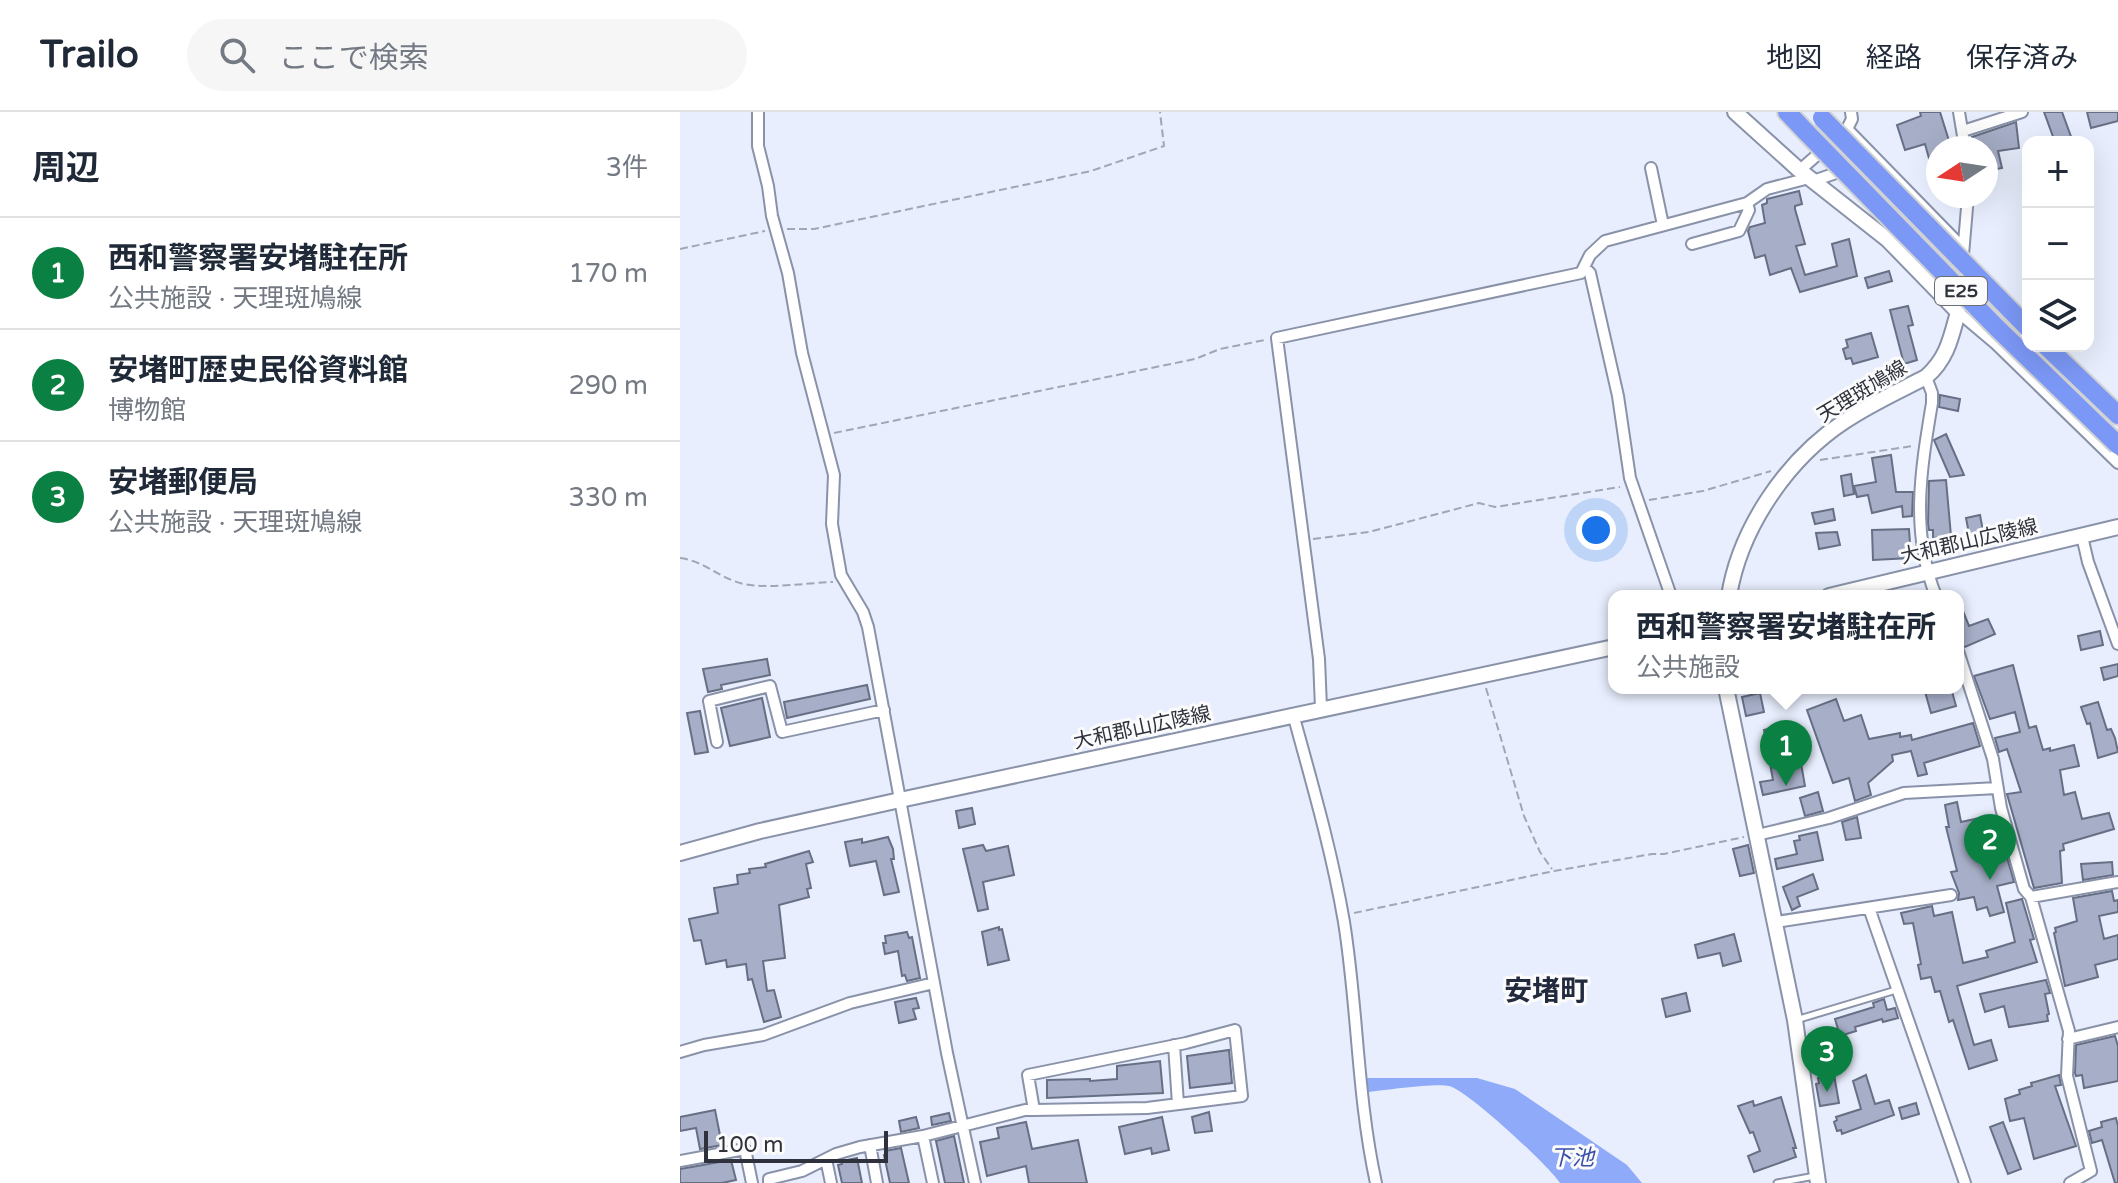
<!DOCTYPE html>
<html lang="ja">
<head>
<meta charset="utf-8">
<style>
  body { margin:0; font-family:"Varela Round","Noto Sans JP",sans-serif; background:#f6f6f7; color:#1f2937 }
  .controls { position:absolute; right:24px; top:24px; display:grid; overflow:hidden; border-radius:16px; box-shadow:0 8px 32px #0002 }
  .controls button { width:72px; height:72px; display:grid; place-items:center; padding:0; border:0; border-bottom:2px solid #e0e1e3; background:#fff; color:#1f2937; font:40px sans-serif }
  .compass { position:absolute; left:1246px; top:24px; width:72px; height:72px; border-radius:50%; background:#fff; box-shadow:0 8px 32px #0002; rotate:258deg }
  .scale { position:absolute; left:24px; bottom:20px; width:184px; box-sizing:border-box; padding-left:8px; border:4px solid #2f323c; border-top:0; font-size:22px; line-height:28px; white-space:nowrap; color:#2f323c; -webkit-text-stroke:6px #fbfbfb; paint-order:stroke }
  .you { position:absolute; left:916px; top:418px; width:28px; height:28px; margin:-20px; border:6px solid #fff; border-radius:50%; background:#1a73e8; box-shadow:0 0 0 12px #1a73e833 }
  .badge { display:grid; place-items:center; width:52px; height:52px; border-radius:50%; background:#0b8043; color:#fff; font-size:26px; font-weight:700 }
  .pin { position:absolute; translate:-50% -66px; filter:drop-shadow(0 2px 4px #0008) }
  .pin::after { content:''; position:absolute; top:42px; width:28px; height:24px; background:inherit; clip-path:polygon(0 0,100% 0,50% 100%) }
  .popup { position:absolute; left:928px; top:478px; width:356px; height:104px; box-sizing:border-box; display:grid; place-content:center; border-radius:16px; background:#fff; filter:drop-shadow(0 2px 6px #0005); font-size:26px; white-space:nowrap; color:#747a83 }
  .popup b { font-size:30px; color:#1f2937 }
  .popup::after { content:''; position:absolute; left:50%; top:100%; margin-left:-16px; border:16px solid transparent; border-top-color:#fff }
  .list { margin:0; padding:0; list-style:none }
  h2 { display:flex; justify-content:space-between; align-items:center; height:104px; margin:0; padding:0 32px; font-size:34px }
  h2 small { font-size:26px; font-weight:400; color:#747a83 }
  .list li { display:grid; grid-template-columns:52px 1fr auto; gap:24px; align-items:center; box-sizing:border-box; height:112px; padding:0 32px; border-top:2px solid #e0e1e3 }
  .list b { display:block; font-size:30px; white-space:nowrap }
  .list p { margin:0; font-size:26px; white-space:nowrap; color:#747a83 }
  .list em { font-size:26px; font-style:normal; color:#747a83 }
  .icon { flex:none; width:44px; height:44px; fill:none; stroke:currentColor; stroke-width:2; stroke-linecap:round; stroke-linejoin:round }
  .map { position:relative; flex:none; width:1438px; height:1071px; overflow:hidden }
  header { display:flex; align-items:center; gap:48px; box-sizing:border-box; height:112px; padding:0 40px; background:#fff; border-bottom:2px solid #e0e1e3 }
  header strong { font-size:38px }
  nav { display:flex; gap:44px; margin-inline-start:auto; font-size:28px }
  .search { width:560px; height:72px; background:#f6f6f7; display:flex; align-items:center; gap:20px; box-sizing:border-box; padding:0 28px; border-radius:44px; color:#747a83; font-size:30px }
  main { display:flex }
  aside { flex:1; background:#fff }
  .map>svg:first-child { display:block }
  .water { fill:#90aafa }
  .building { fill:#a7afc8; stroke:#676f85; stroke-width:2 }
  .lines { fill:none; stroke-linecap:round; stroke-linejoin:round }
  .lane-casing { stroke:#8992a9; stroke-width:9 }
  .street-casing { stroke:#8992a9; stroke-width:14 }
  .secondary-casing { stroke:#8992a9; stroke-width:18 }
  .highway-casing { stroke:#d1d2d4; stroke-width:22 }
  .path { stroke:#a1a6b3; stroke-width:2; stroke-dasharray:8 4; stroke-linecap:butt }
  .lane { stroke:#fff; stroke-width:5 }
  .street { stroke:#fff; stroke-width:10 }
  .secondary { stroke:#fff; stroke-width:14 }
  .highway { stroke:#7c98f6; stroke-width:18 }
  .highway-bridge-casing { stroke:#d1d2d4; stroke-width:22; stroke-linecap:butt }
  .highway-bridge { stroke:#7c98f6; stroke-width:18 }
  .labels { text-anchor:middle; stroke-width:6; stroke-linejoin:round; paint-order:stroke }
  .shield { fill:#fbfbfb; stroke:#6c6e75; stroke-width:2 }
  .shield-label { font-size:18px; font-weight:bold; fill:#2f323c }
  .street-label { font-size:20px; fill:#2f323c; stroke:#fbfbfb }
  .water-label { font-size:22px; font-style:italic; fill:#394eaa; stroke:#fbfbfb }
  .district-label { font-size:28px; font-weight:bold; fill:#232a3d; stroke:#fbfbfb }
</style>
</head>
<body>
<header>
<strong>Trailo</strong>
<div class="search"><svg class="icon" aria-label="search" viewBox="0 0 24 24"><circle cx="10" cy="10" r="6"/><path d="M15 15l6 6"/></svg>ここで検索</div>
<nav><a>地図</a><a>経路</a><a>保存済み</a></nav>
</header>
<main>
<aside>
<h2>周辺<small>3件</small></h2>
<ul class="list">
<li><span class="badge">1</span><div><b>西和警察署安堵駐在所</b><p>公共施設 · 天理斑鳩線</p></div><em>170 m</em></li>
<li><span class="badge">2</span><div><b>安堵町歴史民俗資料館</b><p>博物館</p></div><em>290 m</em></li>
<li><span class="badge">3</span><div><b>安堵郵便局</b><p>公共施設 · 天理斑鳩線</p></div><em>330 m</em></li>
</ul>
</aside>
<div class="map">
<svg width="1438" height="1071" viewBox="0 0 1438 1071">
  <rect width="100%" height="100%" fill="#e8eefd"/>
  <path class="water" d="M687,966H797L835,977L947,1053L962,1071H880C868,1053 787,978 769,974C756,971 705,978 688,980Z"/>
  <path class="building" d="M1240,0H1260L1270,32L1276,30L1277,36H1258V68H1255L1245,32L1225,38L1217,13L1241,4Z
    M1364,0H1382L1393,30H1375Z
    M1407,0H1438V9L1411,16Z
    M1336,10L1339,36L1318,39L1322,56L1306,59V36H1293L1292,25Z
    M1119,79L1122,92L1115,94V97L1125,132L1116,134L1125,163L1157,154L1152,132L1169,127L1177,164L1120,180L1111,156L1090,163L1085,143L1075,146L1068,119L1070,115L1085,111L1082,93L1087,91V87Z
    M1209,159L1212,169L1188,176L1185,166Z
    M1228,194L1233,213L1228,214L1237,248L1224,252L1210,198Z
    M1191,221L1198,245L1173,252L1171,246L1166,247L1163,237L1168,235L1166,228Z
    M1260,283L1280,287L1278,299L1259,295Z
    M1266,322L1284,363L1270,365L1254,328Z
    M1211,343L1216,380H1233L1232,404L1223,405L1222,394L1192,401L1188,383L1177,385L1174,374L1196,370L1192,346Z
    M1171,362L1174,382L1164,384L1161,364Z
    M1266,368L1271,424L1253,426V418H1249L1248,412L1249,369Z
    M1153,397L1155,408L1135,412L1132,401Z
    M1300,403L1304,424L1290,427L1286,406Z
    M1229,417L1231,446L1193,448L1192,418Z
    M1157,420L1160,433L1139,437L1136,421Z
    M1278,487L1289,514L1308,507L1315,522L1285,535L1278,531Z
    M1420,519L1423,533L1401,538L1398,524Z
    M87,547L90,563L41,573L42,577L28,580L23,557Z
    M1438,552V564L1424,568L1421,556Z
    M1333,553L1349,616L1356,614L1363,638L1370,636V639L1394,633L1399,654L1380,658L1384,683L1395,680L1402,707L1429,701L1434,717L1383,732L1384,738L1380,739L1382,771L1354,776L1327,682L1341,680L1327,637L1319,640L1315,626L1340,620L1335,600L1310,607L1294,564Z
    M187,573L190,587L185,588L107,606L104,590Z
    M1244,576H1271L1276,594L1251,601Z
    M1080,581L1084,600L1066,604L1062,585Z
    M82,586L90,625L50,634L41,596Z
    M1156,587L1164,609L1181,603L1189,627L1220,621V625L1231,623L1232,628L1293,611L1300,634L1244,651L1247,662L1238,664L1231,639L1212,643L1213,649L1188,671L1191,683L1175,689L1169,666L1153,671L1127,598Z
    M1418,590L1427,618L1431,617L1435,626L1438,640L1418,646L1410,611L1407,612L1401,595Z
    M20,599L28,640L15,642L7,601Z
    M1099,614L1105,643L1119,640L1125,674L1083,683L1080,670L1093,668L1084,618Z
    M1138,680L1143,699L1125,704L1120,686Z
    M1277,690L1281,710L1309,704L1315,730L1322,728L1334,770L1317,774L1324,800L1310,804L1307,795L1297,798L1294,785L1278,788L1279,781L1271,760L1277,759L1266,715H1269L1265,693Z
    M292,696L295,712L279,716L276,699Z
    M1177,705L1181,726L1166,728L1162,710Z
    M1137,720L1143,748L1097,757L1095,747L1117,742L1114,729L1120,728L1119,724Z
    M208,725L213,737L214,747H211L219,780L204,783L196,749L170,754L165,730L182,727V731Z
    M303,733L306,739L328,734L334,763L303,770L308,797L298,799L283,737Z
    M1068,733L1074,761L1060,764L1053,737Z
    M129,739L133,750L126,752L131,776L127,777L129,785L99,793L105,846L83,849L87,879L94,878L101,905L84,910L72,867L68,868L66,852L47,855L46,848L26,852L21,828L14,829L9,807L38,801L34,776L58,772L57,763L70,761L69,757L86,755L85,752Z
    M1432,750L1433,763L1403,768L1401,752Z
    M1133,762L1138,777L1117,785L1120,794L1112,798L1103,775Z
    M1432,779L1434,789L1438,788V800L1419,804L1424,827L1438,823V847L1415,853L1418,865L1385,874L1374,821L1376,820L1375,816L1397,809L1393,786Z
    M1342,787L1354,827L1350,828L1357,850L1277,874L1294,933L1311,928L1317,948L1289,957L1273,908L1269,910L1260,879L1255,880L1251,865L1241,867L1238,853L1241,852L1233,811L1224,812L1221,801L1252,794L1254,804L1272,800L1283,851L1308,845L1306,839L1335,830L1326,791Z
    M319,815V818L322,817L329,848L308,853L302,820Z
    M227,820L229,826L232,825L240,866L227,869L225,863L222,864L218,839L205,842L203,831H206L205,824Z
    M1054,822L1061,849L1043,854L1040,841L1018,846L1015,833Z
    M1366,868L1370,881L1365,882L1369,902L1367,903L1368,909L1329,915L1324,894L1305,900L1300,882Z
    M1006,881L1010,899L986,905L982,887Z
    M236,886L239,896L233,897L236,907L219,911L215,890Z
    M1204,887L1207,898L1215,896L1218,906L1203,910L1202,907L1175,915L1176,919L1160,924L1155,907L1194,895L1193,891Z
    M1435,924L1438,934V969L1404,976L1402,963L1396,964L1395,961L1396,933Z
    M549,938L552,971L510,976L507,944Z
    M480,949L483,981L367,986V968L410,967V969L437,967V954Z
    M1154,963L1159,991L1140,994L1136,972L1139,971L1138,966Z
    M1186,963L1195,992L1209,988L1214,1003L1162,1022L1161,1018L1157,1019L1154,1010L1157,1008L1156,1005L1181,997L1173,969Z
    M1379,963L1381,973L1375,974L1396,1034L1354,1047L1344,1006L1330,1009L1325,987L1340,982L1339,978L1352,974L1351,971Z
    M1101,985L1116,1036H1113L1116,1045L1074,1060L1068,1044L1080,1039L1073,1020L1070,1021L1058,994L1073,989L1074,994Z
    M1236,991L1239,1002L1222,1007L1219,996Z
    M35,998L42,1033L20,1037L16,1016L0,1019V1005Z
    M529,1000L532,1019L515,1021L512,1005Z
    M269,1001L271,1009L252,1013L251,1005Z
    M236,1005L239,1016L221,1020L219,1009Z
    M482,1005L489,1038L472,1042L471,1036L445,1042L439,1015Z
    M1436,1006L1438,1014V1071H1435L1422,1028L1412,1031L1409,1019L1422,1015L1421,1010Z
    M346,1010L352,1037L398,1028L407,1071H349L346,1054L307,1064L300,1030L319,1026L317,1016Z
    M1323,1010L1341,1057L1328,1062L1310,1015Z
    M274,1024L284,1071H265L256,1029Z
    M221,1036L229,1071H210L204,1043L206,1042L205,1039Z
    M177,1046L182,1071H162L158,1053L162,1052V1049Z
    M51,1048L56,1068L42,1071H0V1057Z"/>
  <g class="lines">
    <g class="lane-casing">
      <path id="lane" d="M1116,908L1216,878
        M1097,1071L1135,1064"/>
    </g>
    <g class="street-casing">
      <path id="street" d="M78,0V34L88,74L92,104L108,161L122,241L154,363L152,412L161,463L183,500L188,515L267,941L295,1071
        M1171,0L1172,7L1167,17L1283,136
        M1279,0L1285,36
        M1283,19L1342,0
        M971,56L983,113
        M1120,58L1162,21
        M1133,69L1188,50
        M1012,132L1059,119L1069,98L1067,91
        M904,155L910,161L938,284L950,366L991,484
        M1280,178L1288,84
        M1278,194V200L1316,232L1438,351
        M1246,265L1252,281V291C1241,357 1230,420 1256,484
        M1402,424L1408,450L1438,532
        M1278,539L1313,647L1321,696L1344,777L1351,785L1389,919L1387,964L1411,1059L1390,1071
        M641,596L639,547L597,226L901,161L910,143L925,129L1067,91L1087,77L1129,66
        M613,602C632,671 652,740 664,810C678,897 677,985 696,1071
        M37,630L29,589L90,574L102,620L204,598
        M1077,723L1149,706L1224,681L1317,676
        M1351,785L1438,770
        M1189,796L1285,1071
        M1096,810L1271,783
        M1388,927L1438,915
        M494,933L498,992
        M0,940L24,933L83,923L170,891L254,871
        M243,1024L253,1071
        M190,1033L197,1071
        M146,1047L151,1071
        M0,1049L65,1037L72,1071
        M89,1071V1067L122,1059L156,1042L180,1035L243,1024L345,998H354L467,996L562,984L555,918L506,931L348,963L354,998"/>
    </g>
    <g class="secondary-casing">
      <path id="secondary" d="M1049,484C1060,416 1107,347 1165,309C1190,292 1219,279 1246,265C1267,247 1271,226 1278,200L1208,128L1118,57L1055,0
        M1149,484L1438,415
        M1046,576L1115,908L1138,1071
        M0,741L80,719L220,688L934,535"/>
    </g>
    <g class="highway-casing">
      <path id="highway" d="M1107,0L1127,21
        M1366,234L1438,303"/>
    </g>
    <path class="path" d="M107,117H134L411,59L484,34L480,0
      M0,137L85,119
      M154,321L515,247L540,237L585,228
      M1140,348L1233,334
      M969,388L1023,379L1091,359
      M633,427L689,420L799,391L815,395L940,375
      M0,446C25,449 40,467 64,472C91,477 125,471 153,470
      M806,576L844,704L860,740L872,757
      M674,801L874,759L972,742H984L1064,725"/>
    <use href="#lane" class="lane"/>
    <use href="#street" class="street"/>
    <use href="#secondary" class="secondary"/>
    <use href="#highway" class="highway"/>
    <g class="highway-bridge-casing">
      <path id="highway-bridge" d="M1142,6L1348,216
        M1127,21L1316,215L1438,333"/>
    </g>
    <use href="#highway-bridge" class="highway-bridge"/>
  </g>
  <g class="labels">
    <rect class="shield" x="1255" y="165" width="52" height="28" rx="6"/>
    <g class="shield-label">
      <text x="1281" y="185">E25</text>
    </g>
    <g class="street-label">
      <text transform="translate(1182 279) rotate(-31)" y="7">天理斑鳩線</text>
      <text transform="translate(1289 429) rotate(-13)" y="7">大和郡山広陵線</text>
      <text transform="translate(462 615) rotate(-12)" y="7">大和郡山広陵線</text>
    </g>
    <g class="water-label">
      <text x="892" y="1053">下池</text>
    </g>
    <g class="district-label">
      <text x="866" y="888">安堵町</text>
    </g>
  </g>
</svg>
<div class="controls">
<button>+</button>
<button>−</button>
<button><svg class="icon" aria-label="layers" viewBox="0 0 24 24"><path d="M12 4l9 5-9 5-9-5zM3 14l9 5 9-5"/></svg></button>
</div>
<svg class="compass" viewBox="-18 -18 36 36"><path d="M0-13l5 13h-10z" fill="#e53935"/><path d="M0 13l5-13h-10z" fill="#747a83"/></svg>
<div class="scale">100 m</div>
<div class="you"></div>
<div class="pin badge" style="left:1106px;top:674px">1</div>
<div class="popup"><b>西和警察署安堵駐在所</b>公共施設</div>
<div class="pin badge" style="left:1310px;top:768px">2</div>
<div class="pin badge" style="left:1147px;top:980px">3</div>
</div>
</main>
</body>
</html>
